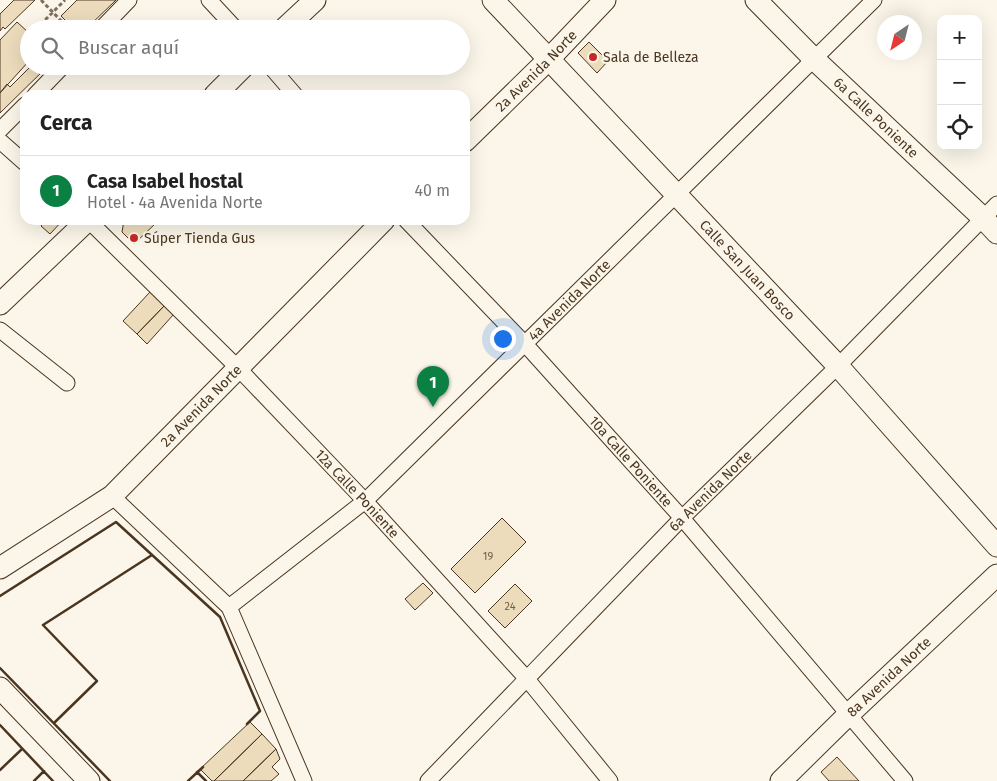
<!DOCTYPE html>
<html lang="es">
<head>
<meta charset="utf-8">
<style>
  body { margin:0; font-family:"Fira Sans",sans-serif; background:#f2f2f2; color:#222 }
  .controls { position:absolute; right:15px; top:15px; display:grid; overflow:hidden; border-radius:10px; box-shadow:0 5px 20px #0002 }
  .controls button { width:45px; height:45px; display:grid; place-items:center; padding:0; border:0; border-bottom:1px solid #e0e0e0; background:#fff; color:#222; font:25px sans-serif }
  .compass { position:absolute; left:877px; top:15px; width:45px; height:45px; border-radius:50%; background:#fff; box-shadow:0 5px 20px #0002; rotate:215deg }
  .you { position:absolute; left:502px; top:338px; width:18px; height:18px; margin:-12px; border:4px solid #fff; border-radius:50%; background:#1a73e8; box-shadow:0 0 0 8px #1a73e833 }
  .badge { display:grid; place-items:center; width:32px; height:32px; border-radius:50%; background:#0b8043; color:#fff; font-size:16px; font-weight:700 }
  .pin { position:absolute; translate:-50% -41px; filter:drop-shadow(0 1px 2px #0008) }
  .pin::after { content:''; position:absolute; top:26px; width:18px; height:15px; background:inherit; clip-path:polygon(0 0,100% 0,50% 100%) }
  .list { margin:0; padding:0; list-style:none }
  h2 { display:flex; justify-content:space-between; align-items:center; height:65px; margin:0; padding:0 20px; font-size:21px }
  h2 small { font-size:16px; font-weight:400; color:#767676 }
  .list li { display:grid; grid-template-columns:32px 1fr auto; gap:15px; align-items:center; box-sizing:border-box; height:70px; padding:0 20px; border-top:1px solid #e0e0e0 }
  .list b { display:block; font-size:19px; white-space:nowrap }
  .list p { margin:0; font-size:16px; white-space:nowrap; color:#767676 }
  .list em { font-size:16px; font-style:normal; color:#767676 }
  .icon { flex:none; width:28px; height:28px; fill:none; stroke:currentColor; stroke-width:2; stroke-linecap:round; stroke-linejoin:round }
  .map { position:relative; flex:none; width:997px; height:781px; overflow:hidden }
  .search { position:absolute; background:#fff; box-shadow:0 5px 20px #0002; left:20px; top:20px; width:450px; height:55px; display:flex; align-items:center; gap:12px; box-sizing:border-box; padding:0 18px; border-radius:28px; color:#767676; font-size:19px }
  .panel { position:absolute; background:#fff; box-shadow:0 5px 20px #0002; left:20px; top:90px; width:450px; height:135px; border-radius:15px }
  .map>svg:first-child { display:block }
  .building { fill:#ecdcbc; stroke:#4a3520 }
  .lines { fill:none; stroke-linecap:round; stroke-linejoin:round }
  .street-casing { stroke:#4a3520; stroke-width:17 }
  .secondary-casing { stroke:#4a3520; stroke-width:23 }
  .path { stroke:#7f6f5c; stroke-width:3; stroke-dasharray:4 2.5; stroke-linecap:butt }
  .street { stroke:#fbf6e9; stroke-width:15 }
  .secondary { stroke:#fbf6e9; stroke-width:21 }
  .wall { stroke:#4a3520; stroke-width:2.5 }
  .poi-dot { fill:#c62828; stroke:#fbf6e9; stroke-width:2 }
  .labels { text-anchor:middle; stroke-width:4; stroke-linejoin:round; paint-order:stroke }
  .number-label { font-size:11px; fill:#725f47 }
  .poi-label { font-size:14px; fill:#4a3520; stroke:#fbf6e9; text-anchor:start }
  .street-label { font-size:14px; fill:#4a3520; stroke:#fbf6e9 }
</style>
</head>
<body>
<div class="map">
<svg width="997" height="781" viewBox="0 0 997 781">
  <rect width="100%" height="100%" fill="#fbf6e9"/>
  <path class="building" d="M14,0H35L5,29L3,27L0,31V14Z
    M77,0H116L86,29H74L61,16Z
    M17,22L29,33V61L0,93V40Z
    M589,42L608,61L597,73L578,53Z
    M31,66H48L0,113V93L7,84L10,87Z
    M46,220H63L50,234L41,226Z
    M124,220H154L157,222L134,244L122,232Z
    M150,292L165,305L137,334L123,321Z
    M165,305L174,314L147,344L137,334Z
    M502,518L526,542L475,593L451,569Z
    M423,583L433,593L415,610L405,599Z
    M515,584L532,601L505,628L488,611Z
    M250,722L262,734L214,781H212L200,769Z
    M262,734L276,749L243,781H214Z
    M276,749L280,759L272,767L279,774L271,781H243Z
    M837,757L859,781H829L821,772Z"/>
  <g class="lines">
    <g class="street-casing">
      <g id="street">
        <path d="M209,0L236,29"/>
        <path d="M101,29L129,0"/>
        <path d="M270,66L295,95"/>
        <path d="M35,95L63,66"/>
        <path d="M0,130L25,105"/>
        <path d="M0,141L25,163"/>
        <path id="s1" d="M88,220L238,368L365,501L527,679L610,781"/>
        <path id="s2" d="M406,220L525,344L682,518L905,781"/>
        <path d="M0,330L67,383"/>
        <path d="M112,496L229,607L304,781"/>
        <path id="s3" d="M229,607L365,501L874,0"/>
        <path id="s4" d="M428,781L682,518L838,366L997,204"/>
      </g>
    </g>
    <g class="secondary-casing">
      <g id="secondary">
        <path id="s5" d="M493,0L838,366L997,546"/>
        <path id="s6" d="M756,0L815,60L983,218L997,233"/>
        <path d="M284,29L315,0"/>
        <path d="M215,95L244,66"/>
        <path id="s7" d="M465,141L548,60L605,0"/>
        <path d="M0,304L88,220"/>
        <path id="s8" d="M0,568L112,496L384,220"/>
        <path d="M0,688L89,781"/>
        <path id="s9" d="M781,781L848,715L997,575"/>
      </g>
    </g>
    <path class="path" d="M41,0L69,29
      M36,29L65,0"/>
    <use href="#street" class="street"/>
    <use href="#secondary" class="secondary"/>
    <path class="wall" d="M0,596L116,522L220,617L260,711L247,724
      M0,668L110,781
      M54,723L97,681L43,625L152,555
      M0,725L53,781
      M0,770L22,749
      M197,772L206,781
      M34,781L44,771
      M188,781L203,767"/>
  </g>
  <g class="poi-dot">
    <circle cx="593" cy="57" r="5"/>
    <circle cx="134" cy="238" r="5"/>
  </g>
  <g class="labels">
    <g class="number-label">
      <text x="488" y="560">19</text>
      <text x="510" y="610">24</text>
    </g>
    <g class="poi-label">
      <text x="603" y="62">Sala de Belleza</text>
      <text x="144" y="243">Súper Tienda Gus</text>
    </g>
    <g class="street-label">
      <text dy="5" stroke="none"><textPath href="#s7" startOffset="100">2a Avenida Norte</textPath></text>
      <text dy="5" stroke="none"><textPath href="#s6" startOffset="168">6a Calle Poniente</textPath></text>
      <text dy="5" stroke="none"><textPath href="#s5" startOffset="371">Calle San Juan Bosco</textPath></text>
      <text dy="5" stroke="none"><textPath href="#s3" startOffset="459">4a Avenida Norte</textPath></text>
      <text dy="5" stroke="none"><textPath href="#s8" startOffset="260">2a Avenida Norte</textPath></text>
      <text dy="5" stroke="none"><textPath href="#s2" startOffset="330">10a Calle Poniente</textPath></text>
      <text dy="5" stroke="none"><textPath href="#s4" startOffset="405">6a Avenida Norte</textPath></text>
      <text dy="5" stroke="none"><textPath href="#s1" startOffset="384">12a Calle Poniente</textPath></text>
      <text dy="5" stroke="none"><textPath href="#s9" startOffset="150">8a Avenida Norte</textPath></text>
    </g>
  </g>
</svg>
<div class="controls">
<button>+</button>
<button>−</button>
<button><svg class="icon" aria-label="locate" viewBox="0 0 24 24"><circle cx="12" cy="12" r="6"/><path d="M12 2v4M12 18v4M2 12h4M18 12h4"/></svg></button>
</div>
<svg class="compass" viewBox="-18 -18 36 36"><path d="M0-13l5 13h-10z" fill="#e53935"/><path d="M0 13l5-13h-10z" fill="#767676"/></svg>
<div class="you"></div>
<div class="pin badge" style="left:433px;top:407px">1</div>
<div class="search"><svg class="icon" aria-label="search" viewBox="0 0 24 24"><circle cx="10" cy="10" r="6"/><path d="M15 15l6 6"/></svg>Buscar aquí</div>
<section class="panel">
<h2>Cerca<small></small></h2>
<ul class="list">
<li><span class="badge">1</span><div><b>Casa Isabel hostal</b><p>Hotel · 4a Avenida Norte</p></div><em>40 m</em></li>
</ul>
</section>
</div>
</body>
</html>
